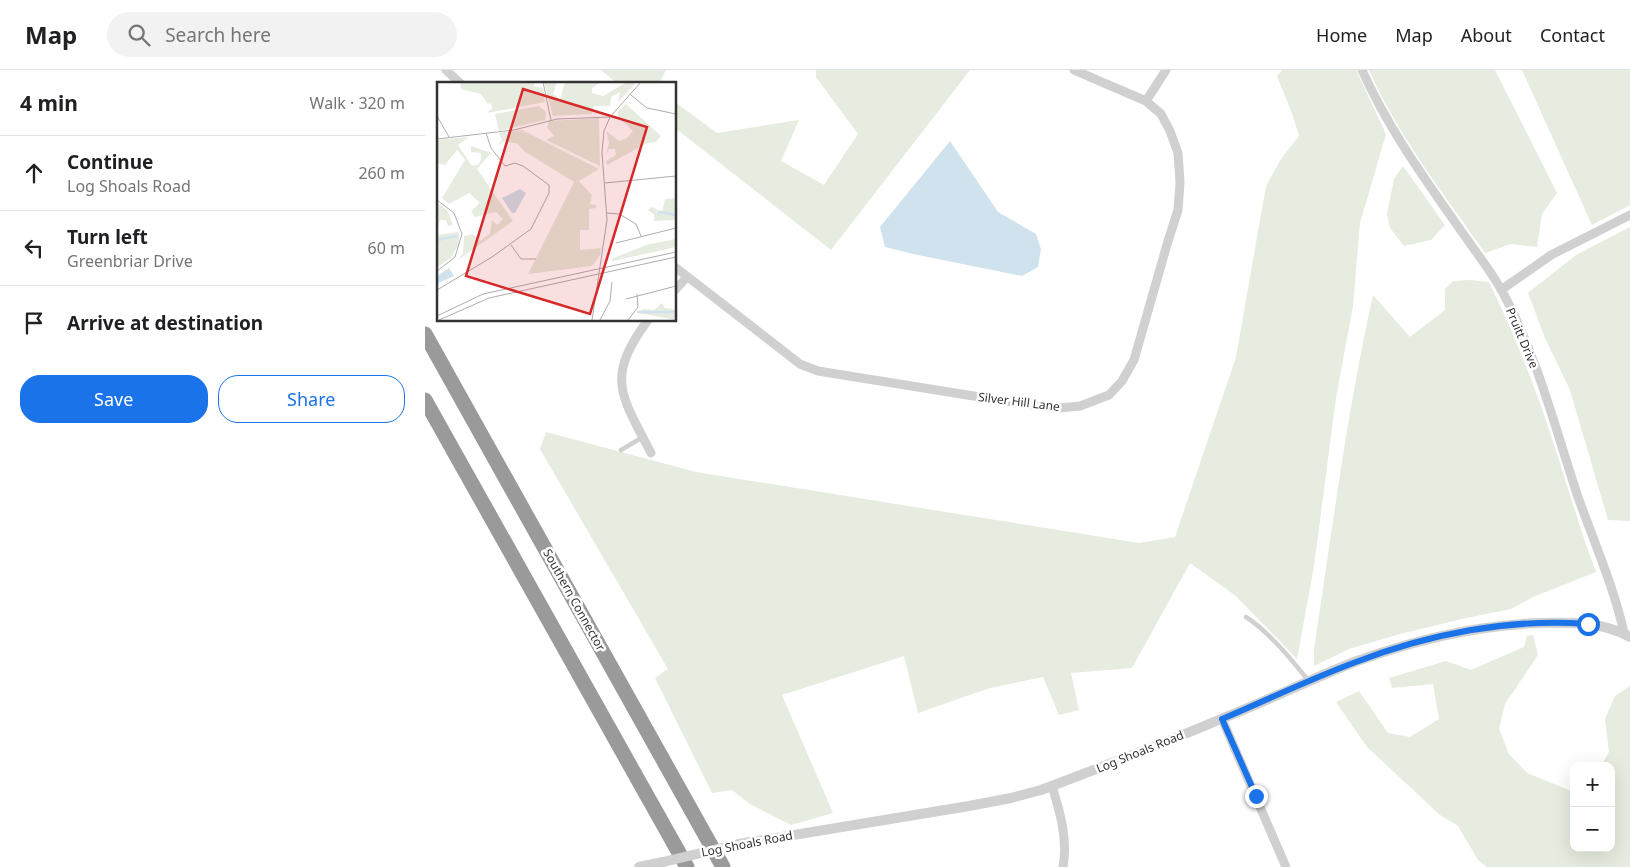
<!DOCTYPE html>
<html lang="en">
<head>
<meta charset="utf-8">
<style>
  body { margin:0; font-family:"Noto Sans",sans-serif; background:#f2f2f2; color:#202124 }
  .controls { position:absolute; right:15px; bottom:15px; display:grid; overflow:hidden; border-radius:10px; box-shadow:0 5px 20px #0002 }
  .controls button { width:45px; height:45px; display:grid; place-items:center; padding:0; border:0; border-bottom:1px solid #e0e0e0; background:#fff; color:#202124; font:25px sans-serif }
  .stop { position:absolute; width:15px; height:15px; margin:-11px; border:4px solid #1a73e8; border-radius:50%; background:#fff }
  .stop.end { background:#1a73e8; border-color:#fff; box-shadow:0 1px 5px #0008 }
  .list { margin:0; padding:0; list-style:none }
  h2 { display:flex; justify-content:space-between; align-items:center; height:65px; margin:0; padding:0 20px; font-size:21px }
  h2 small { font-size:16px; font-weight:400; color:#757577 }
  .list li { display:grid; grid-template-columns:32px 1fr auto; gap:15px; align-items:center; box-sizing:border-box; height:75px; padding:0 20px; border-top:1px solid #e0e0e0 }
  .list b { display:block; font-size:19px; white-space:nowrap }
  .list p { margin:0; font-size:16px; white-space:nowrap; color:#757577 }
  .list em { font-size:16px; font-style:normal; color:#757577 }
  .actions { display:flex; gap:10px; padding:15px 20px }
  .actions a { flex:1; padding:11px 0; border:1px solid #1a73e8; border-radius:20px; text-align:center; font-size:18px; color:#1a73e8 }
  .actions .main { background:#1a73e8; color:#fff }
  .icon { flex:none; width:28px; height:28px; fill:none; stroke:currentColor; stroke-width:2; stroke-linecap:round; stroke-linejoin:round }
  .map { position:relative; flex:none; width:1205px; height:797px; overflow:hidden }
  header { display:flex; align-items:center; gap:30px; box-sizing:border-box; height:70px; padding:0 25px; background:#fff; border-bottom:1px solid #e0e0e0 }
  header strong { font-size:24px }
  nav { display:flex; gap:28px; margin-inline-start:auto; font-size:18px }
  .search { width:350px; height:45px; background:#f2f2f2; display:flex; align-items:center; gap:12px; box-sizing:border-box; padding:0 18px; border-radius:28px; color:#757577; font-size:19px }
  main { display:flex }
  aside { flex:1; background:#fff }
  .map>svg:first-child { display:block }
  .green { fill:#e6ecdf }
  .water { fill:#cfe2ee }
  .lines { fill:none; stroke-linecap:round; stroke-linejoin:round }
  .service { stroke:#d0d0d0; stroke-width:4.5 }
  .minor { stroke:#d0d0d0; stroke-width:9 }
  .tertiary { stroke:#d0d0d0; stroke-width:10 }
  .motorway { stroke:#9a9a9a; stroke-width:15 }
  .tertiary-bridge { stroke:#d0d0d0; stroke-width:10 }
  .route { stroke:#1a73e8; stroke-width:6 }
  .labels { text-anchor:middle; stroke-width:5; stroke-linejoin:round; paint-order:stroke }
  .street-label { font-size:12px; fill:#333; stroke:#fff }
  .inset-river { fill:none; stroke:#cfe2ee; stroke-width:2.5 }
  .inset-road { fill:none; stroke:#adadad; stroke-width:1 }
  .view { fill:#d62828; fill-opacity:0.15; stroke:#d62828; stroke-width:2.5 }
  .inset-edge { fill:none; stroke:#333; stroke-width:2.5 }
</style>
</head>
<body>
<header>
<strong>Map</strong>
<div class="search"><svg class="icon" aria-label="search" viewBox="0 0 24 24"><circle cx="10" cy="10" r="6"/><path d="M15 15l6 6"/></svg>Search here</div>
<nav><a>Home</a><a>Map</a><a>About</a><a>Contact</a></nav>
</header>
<main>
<aside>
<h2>4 min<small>Walk · 320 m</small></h2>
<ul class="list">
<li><svg class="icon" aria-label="ahead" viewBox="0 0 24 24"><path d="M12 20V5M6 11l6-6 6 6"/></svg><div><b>Continue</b><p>Log Shoals Road</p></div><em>260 m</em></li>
<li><svg class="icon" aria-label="left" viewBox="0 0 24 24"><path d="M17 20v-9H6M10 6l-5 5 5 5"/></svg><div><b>Turn left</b><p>Greenbriar Drive</p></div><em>60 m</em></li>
<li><svg class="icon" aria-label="arrive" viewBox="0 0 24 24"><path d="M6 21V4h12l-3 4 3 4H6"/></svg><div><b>Arrive at destination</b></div></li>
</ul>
<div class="actions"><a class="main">Save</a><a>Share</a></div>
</aside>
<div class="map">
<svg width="1205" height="797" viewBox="0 0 1205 797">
  <rect width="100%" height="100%" fill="#fff"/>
  <path class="green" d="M176,0H241L234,14H193Z
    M391,0H545L406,180L250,58V32L292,63L374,50L356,91L399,115L433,64L391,7Z
    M857,0H931L961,64L935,153L928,236L911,328L889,496L872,589L811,526L765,493L707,598L646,603L654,640L634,645L618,607L565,618L493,643L479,586L357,625L408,743L366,755L325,734L307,720L287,723L230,608L243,599L115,379L121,362L271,402L714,473L750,467L811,287L841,116L856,89L874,66L868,46L852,6Z
    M944,0H1070L1132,123L1117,144L1112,177L1086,174L1060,183C1019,124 973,66 944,0Z
    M1097,0H1205V135L1167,155Z
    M978,96L1020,155L1006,170L979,176L965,158L962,144L969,109Z
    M1205,157V451L1183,450L1145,320L1120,268L1103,223L1151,185Z
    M1045,210L1064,212C1090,265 1111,319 1129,375C1143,417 1155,460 1171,502L1108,527L1086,539L1041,548L975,564L924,579L889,596V579C907,461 922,342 948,225L985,267L1020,240V219L1028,211Z
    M1108,565L1113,585L1080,634L1074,659L1084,684L1102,703L1149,722V778H1186V696H1176L1184,682L1180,649L1190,626L1205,616V797H1062L1053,790L1033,756L1015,745L942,677L911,632L934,621L963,663L985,667L1014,649L1008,614L967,618L964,608L1021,591L1046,600L1099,577L1102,566Z"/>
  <path class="water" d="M525,71L573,142L611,164L616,179L613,197L597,206L488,184L460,177L455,157Z"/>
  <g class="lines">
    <path class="service" d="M196,380L218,367
      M821,547C844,562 866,589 883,610"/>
    <path class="minor" d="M21,0L36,14
      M937,0C962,56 997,105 1032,155C1047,177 1064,198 1077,221C1112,285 1130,358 1153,427C1169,472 1189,517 1199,563
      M721,31L741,0
      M250,197L375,294L393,301L605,335L635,338L655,336L684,325L697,311L709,290L743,171L753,140L755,112L753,83L745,61L736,44L721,31L649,0
      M250,220L262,207
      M1076,220L1126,185L1205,145
      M223,250C180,308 196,325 226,383
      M797,649L861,797
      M627,716C635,742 643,769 638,797"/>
    <path class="tertiary" d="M314,774L544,736L586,728L616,720C677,697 737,674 796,649C842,631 886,609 932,591C990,570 1054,555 1116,553C1146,552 1179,552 1205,567
      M214,797L238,792"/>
    <path class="motorway" d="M0,264L298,797
      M0,330L262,797"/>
    <path class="tertiary-bridge" d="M238,792L314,774"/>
  </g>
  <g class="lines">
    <path class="route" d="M831,726L797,649C842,630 885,609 931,592C1003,564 1085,548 1163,554"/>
  </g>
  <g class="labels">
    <g class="street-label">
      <text transform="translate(1097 268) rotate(67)" y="4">Pruitt Drive</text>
      <text transform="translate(594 332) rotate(7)" y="4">Silver Hill Lane</text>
      <text transform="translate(149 530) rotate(61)" y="4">Southern Connector</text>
      <text transform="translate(715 682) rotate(-22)" y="4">Log Shoals Road</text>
      <text transform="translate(322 774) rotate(-11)" y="4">Log Shoals Road</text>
    </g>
  </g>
  <g transform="translate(12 12)">
    <rect width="239" height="239" fill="#fff"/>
    <path d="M23,0H97V4L106,6L108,20L50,31L55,26L54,21L51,22L44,12L24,7ZM107,0H120L116,12L123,17L128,0H164L155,6V11L166,14L190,0L198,2L181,20L183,10L174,15L173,24H157L155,32L116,34ZM189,22L224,54L219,60L210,61L170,83L169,79L179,73L178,67H172L169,73L172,60L169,49L182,59L190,56L196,49L181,35V29ZM102,24L109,30L108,38L62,49L58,32ZM162,36L163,84L109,58L117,54L110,45L112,39ZM85,48L162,87L142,99L155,113L153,122L159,123V126L152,127V148H143V168L164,166L163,173L155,184L91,192L137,100L87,69L81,62L68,59L60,64L65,58L62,51ZM32,55L21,63L35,84L41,83L44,78V71L34,70V64L54,71L40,87L76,139L21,178L26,171L27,154L36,152L43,159L53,152L55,138L60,143L66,137L59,130L38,135L34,129L43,121L32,111L12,122L5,116L28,78L20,68L8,83L0,81V58ZM239,116V138L217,139V132L211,128L215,125L225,130L228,117ZM0,121L10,128L16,143L11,144L9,138H3L0,150ZM22,150V162L14,176L0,185V153ZM239,157V165L176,179L174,177L209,163ZM225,221L228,226L239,228V238L202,231L206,227L217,228Z" fill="#e6ecdf"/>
    <path d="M83,107L89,111L78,131H75L65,116ZM12,186L17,194L1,201L0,194Z" fill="#cfe2ee"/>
    <path class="inset-river" d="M221,133L223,130L239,133M0,158L20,154M200,230H239"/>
    <path class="inset-road" d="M106,0L114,38M194,13L210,26L239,32M0,34L12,55M49,51L54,66L68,84M0,57L77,48L120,37L173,35M168,101L239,94M0,118L17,131L25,152L18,175L0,189M170,131L182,132L199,142L204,154M179,161L239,146M74,163L84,177H99M0,208L55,175L94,147L112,111V103L86,84L78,81L68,84M189,217L239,204M0,234L46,212L239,170M2,238L52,216L239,175M155,238L170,138L165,70L167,49L173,35L204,0M163,238L173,219L175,200M191,238L201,225L200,212"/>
    <path class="view" d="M86,7L210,45L153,232L29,194Z"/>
    <rect width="239" height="239" class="inset-edge"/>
  </g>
</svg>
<div class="controls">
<button>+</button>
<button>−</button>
</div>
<div class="stop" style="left:1163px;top:554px"></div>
<div class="stop end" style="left:831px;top:726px"></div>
</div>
</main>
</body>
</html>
